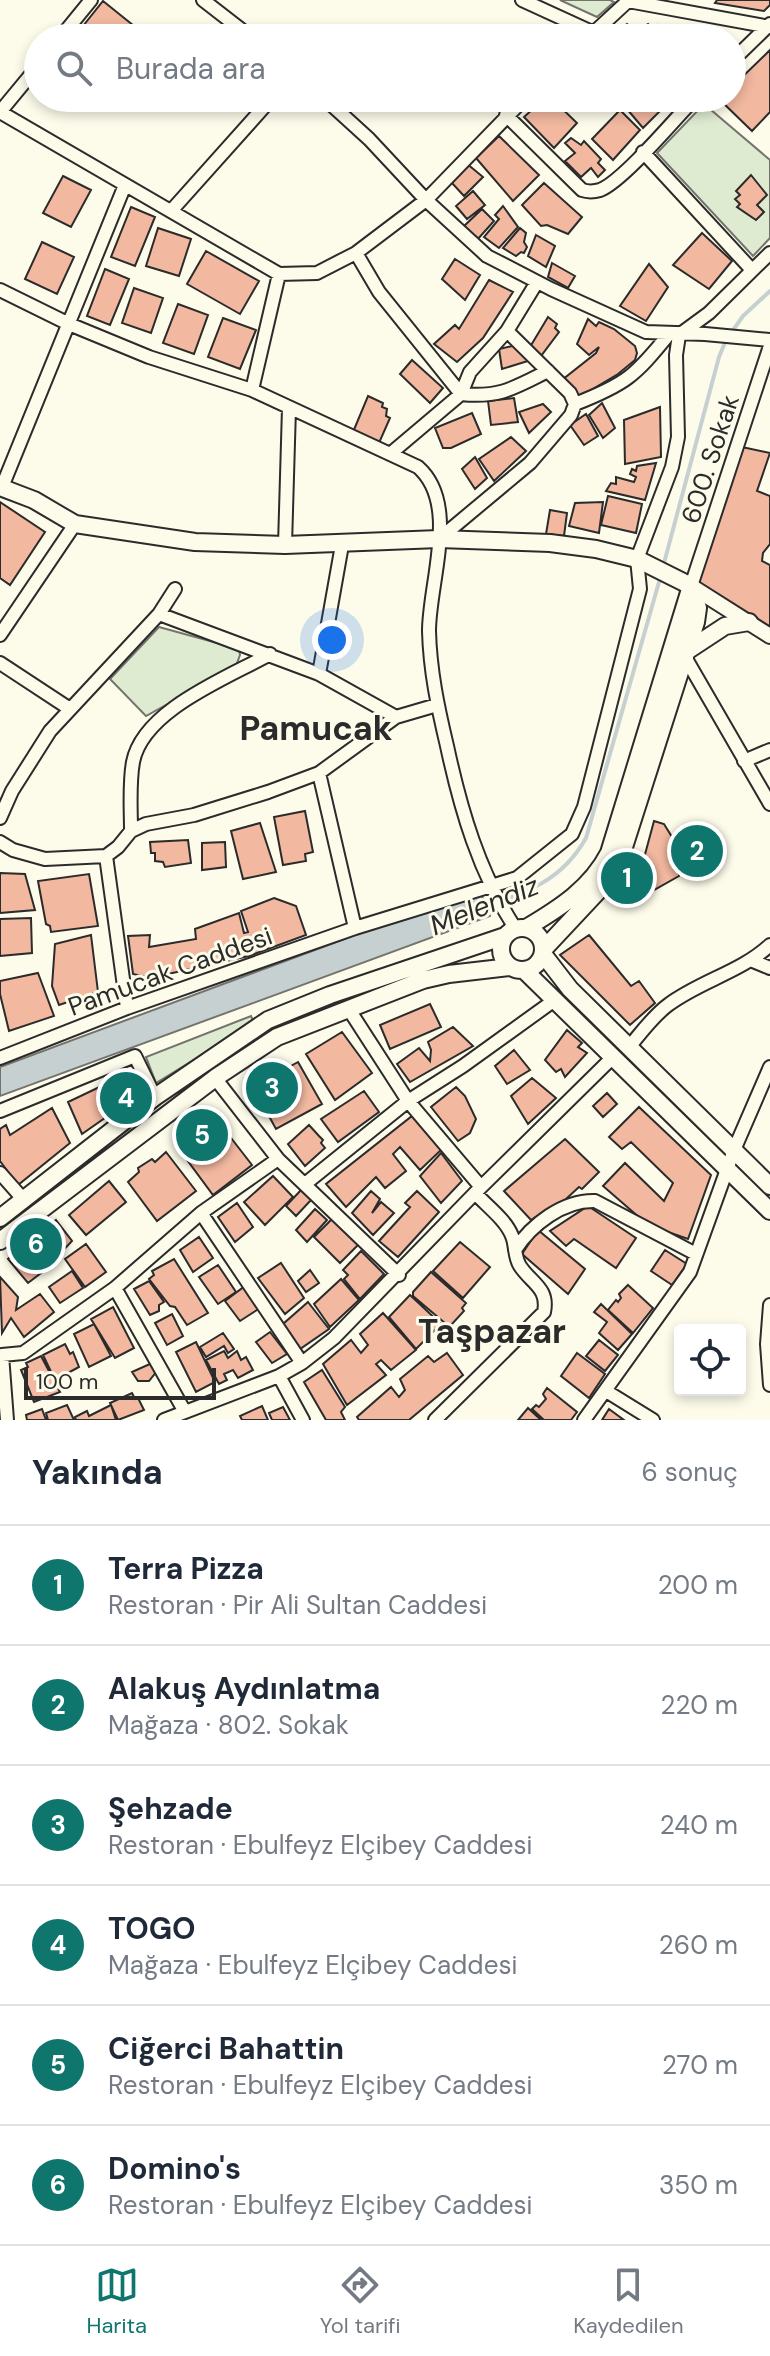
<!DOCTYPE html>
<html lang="tr">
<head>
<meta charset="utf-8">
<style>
  body { margin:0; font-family:"DM Sans",sans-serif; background:#f2f2f3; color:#1f2937 }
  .controls { position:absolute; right:24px; bottom:24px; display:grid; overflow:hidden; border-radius:8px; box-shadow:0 4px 12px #0003 }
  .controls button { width:72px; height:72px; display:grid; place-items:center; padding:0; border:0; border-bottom:2px solid #e0e1e3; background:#fff; color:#1f2937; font:40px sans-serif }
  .scale { position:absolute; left:24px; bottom:20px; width:192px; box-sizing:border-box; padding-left:8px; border:4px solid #2b2b2b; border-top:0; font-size:22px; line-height:28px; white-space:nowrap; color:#2b2b2b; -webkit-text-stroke:6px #fdfbea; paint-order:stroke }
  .you { position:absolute; left:332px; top:640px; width:28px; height:28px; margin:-20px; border:6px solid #fff; border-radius:50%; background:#1a73e8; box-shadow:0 0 0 12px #1a73e833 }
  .badge { display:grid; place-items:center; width:52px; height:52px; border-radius:50%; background:#0f766e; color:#fff; font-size:26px; font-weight:700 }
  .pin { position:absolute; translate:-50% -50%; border:4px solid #fff; box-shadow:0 2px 8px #0006 }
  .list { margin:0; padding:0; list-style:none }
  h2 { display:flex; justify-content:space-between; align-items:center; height:104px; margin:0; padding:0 32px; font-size:34px }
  h2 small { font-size:26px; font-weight:400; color:#747a83 }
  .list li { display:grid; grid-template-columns:52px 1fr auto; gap:24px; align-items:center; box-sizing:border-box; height:120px; padding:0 32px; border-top:2px solid #e0e1e3 }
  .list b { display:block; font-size:30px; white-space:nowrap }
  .list p { margin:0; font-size:26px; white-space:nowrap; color:#747a83 }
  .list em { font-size:26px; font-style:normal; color:#747a83 }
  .icon { flex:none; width:44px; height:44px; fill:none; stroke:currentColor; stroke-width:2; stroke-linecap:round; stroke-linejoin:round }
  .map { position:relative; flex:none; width:770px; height:1420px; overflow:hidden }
  .search { position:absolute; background:#fff; box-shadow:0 4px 12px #0003; left:24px; right:24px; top:24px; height:88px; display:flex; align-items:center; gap:20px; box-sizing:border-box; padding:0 28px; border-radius:44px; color:#747a83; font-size:30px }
  .sheet { height:824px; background:#fff }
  nav { display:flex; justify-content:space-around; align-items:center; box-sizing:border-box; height:112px; border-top:2px solid #e0e1e3; background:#fff; font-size:22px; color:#747a83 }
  nav a { display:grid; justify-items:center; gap:4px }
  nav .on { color:#0f766e }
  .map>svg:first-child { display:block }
  .green { fill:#deebd1; stroke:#74746e; stroke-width:2 }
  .water { fill:#c7d0d0; stroke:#74746e; stroke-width:2 }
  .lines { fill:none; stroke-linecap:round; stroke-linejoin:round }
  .stream { stroke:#c7d0d0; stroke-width:4 }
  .building { fill:#f2b8a0; stroke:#2b2b2b; stroke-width:2 }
  .minor-casing { stroke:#2b2b2b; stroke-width:16 }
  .tertiary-casing { stroke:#2b2b2b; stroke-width:18 }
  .secondary-casing { stroke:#2b2b2b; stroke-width:20 }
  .minor { stroke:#fdfbea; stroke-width:12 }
  .tertiary { stroke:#fdfbea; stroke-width:14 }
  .secondary { stroke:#fdfbea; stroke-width:16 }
  .labels { text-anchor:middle; stroke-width:6; stroke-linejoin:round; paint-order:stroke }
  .street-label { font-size:26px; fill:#2b2b2b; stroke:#fdfbea }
  .water-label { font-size:28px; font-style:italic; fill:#2b2b2b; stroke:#fdfbea }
  .district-label { font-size:34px; font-weight:bold; fill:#2b2b2b; stroke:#fdfbea }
</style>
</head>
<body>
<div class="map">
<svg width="770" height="1420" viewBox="0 0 770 1420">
  <rect width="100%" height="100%" fill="#fdfbea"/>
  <path class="green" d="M560,0H610L614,2L597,17Z
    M704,104L770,160V238L753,256L657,153Z
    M159,627L239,649L240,655L236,666L146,716L110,679Z
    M251,1016L254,1023L156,1083L146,1057Z"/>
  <path class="water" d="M479,889L490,916L0,1096V1067Z"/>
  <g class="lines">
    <path class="stream" d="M731,333L743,316L770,291
      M663,567L719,357L726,340
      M482,907C526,893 562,881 586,838L661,575"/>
  </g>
  <path class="building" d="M717,0H770V5L764,11L715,3Z
    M103,1L149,38H98L83,26Z
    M627,24L636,32L648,24L652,28L658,25L669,33L663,38H610Z
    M695,28L712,38H685Z
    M770,50V112L752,131L719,99L732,98V87Z
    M545,98H551L577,123L554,148L524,117Z
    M625,98H650L661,110L643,128L621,102Z
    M620,110L640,130L613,160L592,139Z
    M499,136L539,175L513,201L476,158Z
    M571,138L581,145L584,141L601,159L598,163L605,170L598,177L591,168L581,177L565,161L575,153L565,143Z
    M466,163L483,177L464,196L451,182Z
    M751,175L767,195L757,205L764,212L756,220L737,207L740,204L735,199L740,195L736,191Z
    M63,176L91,190L71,227L43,213Z
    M544,183L582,217L568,234L547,225L541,226L522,205Z
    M473,191L485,205L467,219L456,206Z
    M503,206L518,227L499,248L484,237L499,219L495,215Z
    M131,207L155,217L135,266L111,257Z
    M482,209L494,221L477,240L463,227Z
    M158,228L191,239L179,276L146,266Z
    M520,228L526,233L524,242L527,247L524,253L521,252L516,256L503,248Z
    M702,233L732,261L709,289L673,265Z
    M536,235L555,246L546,267L528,256Z
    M42,242L74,257L57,294L25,279Z
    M206,251L259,281L240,314L187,284Z
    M455,259L480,275L465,300L442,279Z
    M552,263L575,276L568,288L548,277Z
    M649,264L668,287L646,321L620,306Z
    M105,269L129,279L110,325L87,316Z
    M489,280L513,292L483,338L457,362L434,344L455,325L459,329Z
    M134,288L163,298L151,333L122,323Z
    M178,304L208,315L194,354L163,343Z
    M548,317L557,324L555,328L559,332L541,356L530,347Z
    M223,318L256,330L240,369L208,357Z
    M588,319L596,326L599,322L614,329L635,346L637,353L635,360L618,374L576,399L562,380L596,353L599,347L589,355L577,344Z
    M517,345L528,361L502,369L499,349Z
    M412,360L443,388L430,403L400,374Z
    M368,396L383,403L382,407L387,409L386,416L390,418L379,443L353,432Z
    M514,398L518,422L491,425L488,401Z
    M602,403L615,428L603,438L589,415Z
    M543,404L551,412L529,433L519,412Z
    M660,407L661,457L625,464L624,420Z
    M472,413L481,434L451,448H443L435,428Z
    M586,414L598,436L584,445L570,425Z
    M511,437L526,451L494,481L479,459Z
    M742,447L770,453L757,491L770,496V544L763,553L762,561L770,565V628L697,583Z
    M475,457L487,478L475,489L462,469Z
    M656,463L645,500L606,491L611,483L616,484V477L634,482L636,477L630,474L632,469L636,471L637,466Z
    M608,496L642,504L636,533L601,525Z
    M0,502L45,532L10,585L0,578Z
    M603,502L599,533L569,526L575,503Z
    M550,510L567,513L564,536L546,534Z
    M305,811L313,852L305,854L306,861L283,865L274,817Z
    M654,821L664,824L672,837L679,856V876L654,890L634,895Z
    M260,823L276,872L243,879L231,831Z
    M188,840L191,863L165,867L163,862L155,861V853H151L150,842Z
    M225,842L226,867L202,870V843Z
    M0,873L25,874L35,910L0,913Z
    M89,874L98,926L51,932L50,926L46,924L38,881Z
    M274,898L296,906L306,935L249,956L150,978L133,974L128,936L150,935L149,947L196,939L195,929L239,913L244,933L248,932L241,911Z
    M31,918L32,953L0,956V919Z
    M91,935L98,992L59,1005L52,986L55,944Z
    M589,935L631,986L639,981L655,1003L630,1025L560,955Z
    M38,973L54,1016L9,1031L0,994V981Z
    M430,1004L441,1027L390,1049L380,1025Z
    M453,1027L473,1046L410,1082L397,1064L419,1048L430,1061L431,1050L428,1042Z
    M567,1030L582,1043L578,1047L587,1053L565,1077L561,1069L556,1072L545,1060Z
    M342,1032L372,1073L335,1100L306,1054Z
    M514,1050L530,1070L507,1084L495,1066Z
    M298,1062L322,1104L276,1129L253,1087Z
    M131,1072L139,1094L82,1134L68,1102Z
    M532,1078L556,1098L528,1124L511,1096Z
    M456,1087L465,1096L476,1119L470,1133L458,1141L431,1107Z
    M364,1091L379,1112L338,1142L321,1119Z
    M607,1093L617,1104L603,1117L593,1106Z
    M639,1107L711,1175L688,1239L648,1225L603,1186L625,1163L664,1201L673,1183L631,1142L622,1149L609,1137Z
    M52,1108L70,1143L18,1185L0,1161V1129L6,1125L10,1135Z
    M214,1116L252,1165L213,1195L176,1145L187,1136V1132Z
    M412,1116L441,1150L420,1170L400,1147L393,1154L406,1171L385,1188L376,1177L346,1207L326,1184Z
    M309,1125L319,1136L323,1140L321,1143L325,1148L305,1166L288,1144Z
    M565,1139L599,1172L582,1189L579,1187L566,1199L531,1220L504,1191Z
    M166,1152L196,1191L157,1221L128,1182L139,1172L138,1168L152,1159L155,1162Z
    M441,1153L462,1181L441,1203L420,1176Z
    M273,1176L293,1197L265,1225L244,1202Z
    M109,1181L126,1202L86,1235L69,1215Z
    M301,1190L311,1200L296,1216L286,1206Z
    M371,1191L380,1199L372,1213L381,1202L394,1213L373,1235L352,1213Z
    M417,1191L439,1212L398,1257L379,1241L410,1207L405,1203Z
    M237,1203L253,1227L235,1242L218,1217Z
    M588,1206L636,1238L616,1268L574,1239L566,1246L550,1231Z
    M315,1209L327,1220L307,1242L296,1230Z
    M332,1219L358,1245L340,1263L314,1237Z
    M56,1220L72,1241L56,1258L57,1261L28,1283L8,1259Z
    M538,1230L585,1269L568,1294L522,1254Z
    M199,1237L213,1258L193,1272L180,1250Z
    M460,1242L490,1267L463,1298L433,1271Z
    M86,1244L106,1272L85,1287L65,1259Z
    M665,1250L687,1264L672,1285L651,1271Z
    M361,1251L384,1274L360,1299L344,1279L348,1275L343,1270Z
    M174,1259L208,1313L187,1325L175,1307L170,1306L149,1279L154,1275L152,1271Z
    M281,1263L304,1298L285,1314L258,1278Z
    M218,1265L236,1292L218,1304L199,1277Z
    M310,1270L319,1283L306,1292L298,1281Z
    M72,1271L83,1288L60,1303L49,1287Z
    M431,1272L466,1303L462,1308L464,1311L452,1324H446L413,1296V1292Z
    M0,1277L18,1297L16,1310L40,1294L54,1312L24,1337L11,1318L2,1333Z
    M341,1279L359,1300L330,1327L314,1304Z
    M149,1281L164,1302L159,1305V1311L150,1315L134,1289Z
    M628,1285L653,1308L633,1333L608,1310L616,1300L618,1302L621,1298L619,1294Z
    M245,1286L260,1308L240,1321L225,1301Z
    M410,1295L441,1324L416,1349L389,1317Z
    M308,1302L329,1329L300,1349L283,1324Z
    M601,1304L632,1334L618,1350L599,1333L607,1322L594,1312Z
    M113,1307L134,1348L115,1358L91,1319Z
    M383,1313L416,1350L391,1370L381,1360L376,1364L386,1375L347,1405L323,1364L351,1340L361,1353L368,1345L360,1334Z
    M172,1314L183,1336L167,1345L155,1323Z
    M94,1324L111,1356L89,1367L74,1334Z
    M270,1332L287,1354L272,1363L256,1342Z
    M223,1333L234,1349L228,1353L224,1346L206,1357L200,1347Z
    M599,1340L618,1355L605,1371L586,1356Z
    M196,1342L215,1382L196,1392L176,1352Z
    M65,1344L70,1354L73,1352L79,1367L55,1380L43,1355Z
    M224,1351L228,1358L237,1351L241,1360L246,1357L253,1370L238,1378L233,1370L224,1374L227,1380L219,1384L206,1360Z
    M447,1353L463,1375L409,1420H359L357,1417L391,1387L399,1397L405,1390L400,1379L428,1356L434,1362Z
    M577,1353L605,1374L589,1398L561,1376Z
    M41,1356L60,1392L34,1402L21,1370L28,1367L26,1363Z
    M152,1363L157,1371L149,1381H138L132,1372Z
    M322,1370L345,1407L341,1412L345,1420H326L304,1382Z
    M547,1388L577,1412L571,1420H544L532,1409L536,1405L539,1407L546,1399L543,1394Z
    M132,1393L135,1399L138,1398L144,1410L118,1420L110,1403Z
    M67,1405L74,1420H48L46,1413Z
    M111,1405L116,1420H76L75,1417L87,1411L89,1416Z
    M262,1406L268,1420H242L240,1416Z
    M283,1407L290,1420H272L269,1413Z
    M528,1408L541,1420H518Z
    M42,1409L46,1420H27L26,1415Z
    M609,1409L624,1420H602Z"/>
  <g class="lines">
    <g class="minor-casing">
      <path id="minor" d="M203,0L252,38
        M522,0L594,33
        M60,38L91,0
        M588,38L628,1L770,27
        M732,61L770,24
        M525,98L426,200L487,256L551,289L646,332L705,334L770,340
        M0,112L279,274L252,390L149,357L69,324L0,290
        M0,112L38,66
        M506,115L582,190C588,192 593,192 600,190C622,182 676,118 695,98
        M643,152L752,270
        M171,211L272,98
        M356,253L379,292L461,394L470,372L507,331
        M279,274L317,273L356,253L426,200L369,139L324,98
        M537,282L507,331L570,393L575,404
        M252,390L418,467C460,504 429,582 429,631C430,671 438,708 447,746C461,811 479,872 515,928
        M390,454L461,394C500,398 514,388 548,371
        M2,487L125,185
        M439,539L530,463L571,415L575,404C626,384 635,376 669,334
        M285,545L289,408
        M685,583L691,586L770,346
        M159,614L319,674L396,717
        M0,635L75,524
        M685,657L770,804
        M0,663L70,709
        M319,674L342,545
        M744,761L770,750
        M319,773L355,928
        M0,818L12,791L50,731L159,614L175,589
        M131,831C131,809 129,784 133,762C143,710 227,678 270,654
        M0,842L13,850L45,859L106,856L118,847L131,831L146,824L194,815L268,792L319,773L396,717L437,705
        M106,856L127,1008
        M753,961L770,968
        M348,1008L408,1101L481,1187
        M629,1047C641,1033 653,1016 668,1005C700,981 741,972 770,945
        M0,1058L127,1008L355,928L517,878L572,834L584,807L640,589L637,559L672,467L678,437L676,355L679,335L709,313L770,253
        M215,1078L278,1159L399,1275
        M0,1111L135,1056L155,1097
        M0,1173L23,1199
        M305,1184L408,1101L463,1066L556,999
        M201,1213L302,1363
        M515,1250C531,1225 563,1200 595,1201L696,1254
        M115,1288L201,1213L278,1159
        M770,1305L767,1344L770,1385
        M279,1376L303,1420
        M606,1391L653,1420
        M7,1420L2,1355L23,1353L115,1288L185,1412
        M164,1420L279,1376L302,1363L334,1338L475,1193L612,1058
        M435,1420L544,1312C549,1288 531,1283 520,1266C514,1257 516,1245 512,1236C506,1220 487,1206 475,1193
        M584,1420L690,1272L734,1150L770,1067"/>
    </g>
    <g class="tertiary-casing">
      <path id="tertiary" d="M691,586L770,636"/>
    </g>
    <g class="secondary-casing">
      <path id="secondary" d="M0,487L34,500L75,524L195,542L285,545L439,539L550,543L596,549L637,559L685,583
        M687,651L725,626L749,622
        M501 949a21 21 0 1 1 42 0a21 21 0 1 1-42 0Z
        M526,928C560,908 591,888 609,853L691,586
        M543,950L616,872L696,622L698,608L691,586
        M543,954L570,989L770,1186
        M524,970L770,1211
        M0,1218L155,1097L268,1020L330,995L505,936
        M0,1241L215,1078L277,1037L423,980L449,974L510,967"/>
    </g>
    <use href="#minor" class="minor"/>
    <use href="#tertiary" class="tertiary"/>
    <use href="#secondary" class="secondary"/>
  </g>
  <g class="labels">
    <g class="street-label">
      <text transform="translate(710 459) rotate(-72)" y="9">600. Sokak</text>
      <text transform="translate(170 971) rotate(-20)" y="9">Pamucak Caddesi</text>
    </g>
    <g class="water-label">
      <text transform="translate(484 905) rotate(-22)" y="10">Melendiz</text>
    </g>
    <g class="district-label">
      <text x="316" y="740">Pamucak</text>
      <text x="492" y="1343">Taşpazar</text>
    </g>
  </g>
</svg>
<div class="controls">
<button><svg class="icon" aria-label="locate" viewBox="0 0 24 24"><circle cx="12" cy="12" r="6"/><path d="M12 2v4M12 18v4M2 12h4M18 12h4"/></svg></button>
</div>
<div class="scale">100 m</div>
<div class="you"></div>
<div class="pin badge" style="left:627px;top:878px">1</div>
<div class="pin badge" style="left:697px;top:851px">2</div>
<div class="pin badge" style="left:272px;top:1088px">3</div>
<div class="pin badge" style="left:126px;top:1098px">4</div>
<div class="pin badge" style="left:202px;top:1135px">5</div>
<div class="pin badge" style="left:36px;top:1244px">6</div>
<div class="search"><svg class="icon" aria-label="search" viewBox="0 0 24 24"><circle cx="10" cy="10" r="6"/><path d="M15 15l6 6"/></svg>Burada ara</div>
</div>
<section class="sheet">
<h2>Yakında<small>6 sonuç</small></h2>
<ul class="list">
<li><span class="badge">1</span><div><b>Terra Pizza</b><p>Restoran · Pir Ali Sultan Caddesi</p></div><em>200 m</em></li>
<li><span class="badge">2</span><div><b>Alakuş Aydınlatma</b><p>Mağaza · 802. Sokak</p></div><em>220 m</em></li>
<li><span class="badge">3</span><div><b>Şehzade</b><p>Restoran · Ebulfeyz Elçibey Caddesi</p></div><em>240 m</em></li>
<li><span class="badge">4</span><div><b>TOGO</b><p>Mağaza · Ebulfeyz Elçibey Caddesi</p></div><em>260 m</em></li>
<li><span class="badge">5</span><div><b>Ciğerci Bahattin</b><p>Restoran · Ebulfeyz Elçibey Caddesi</p></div><em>270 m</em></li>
<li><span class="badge">6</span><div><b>Domino's</b><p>Restoran · Ebulfeyz Elçibey Caddesi</p></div><em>350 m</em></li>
</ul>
</section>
<nav>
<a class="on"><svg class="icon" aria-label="map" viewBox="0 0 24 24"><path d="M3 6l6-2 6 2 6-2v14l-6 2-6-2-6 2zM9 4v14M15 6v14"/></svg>Harita</a>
<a><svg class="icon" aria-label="directions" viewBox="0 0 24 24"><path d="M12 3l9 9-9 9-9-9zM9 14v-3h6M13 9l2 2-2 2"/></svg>Yol tarifi</a>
<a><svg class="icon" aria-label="saved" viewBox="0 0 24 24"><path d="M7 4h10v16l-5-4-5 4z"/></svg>Kaydedilen</a>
</nav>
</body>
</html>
